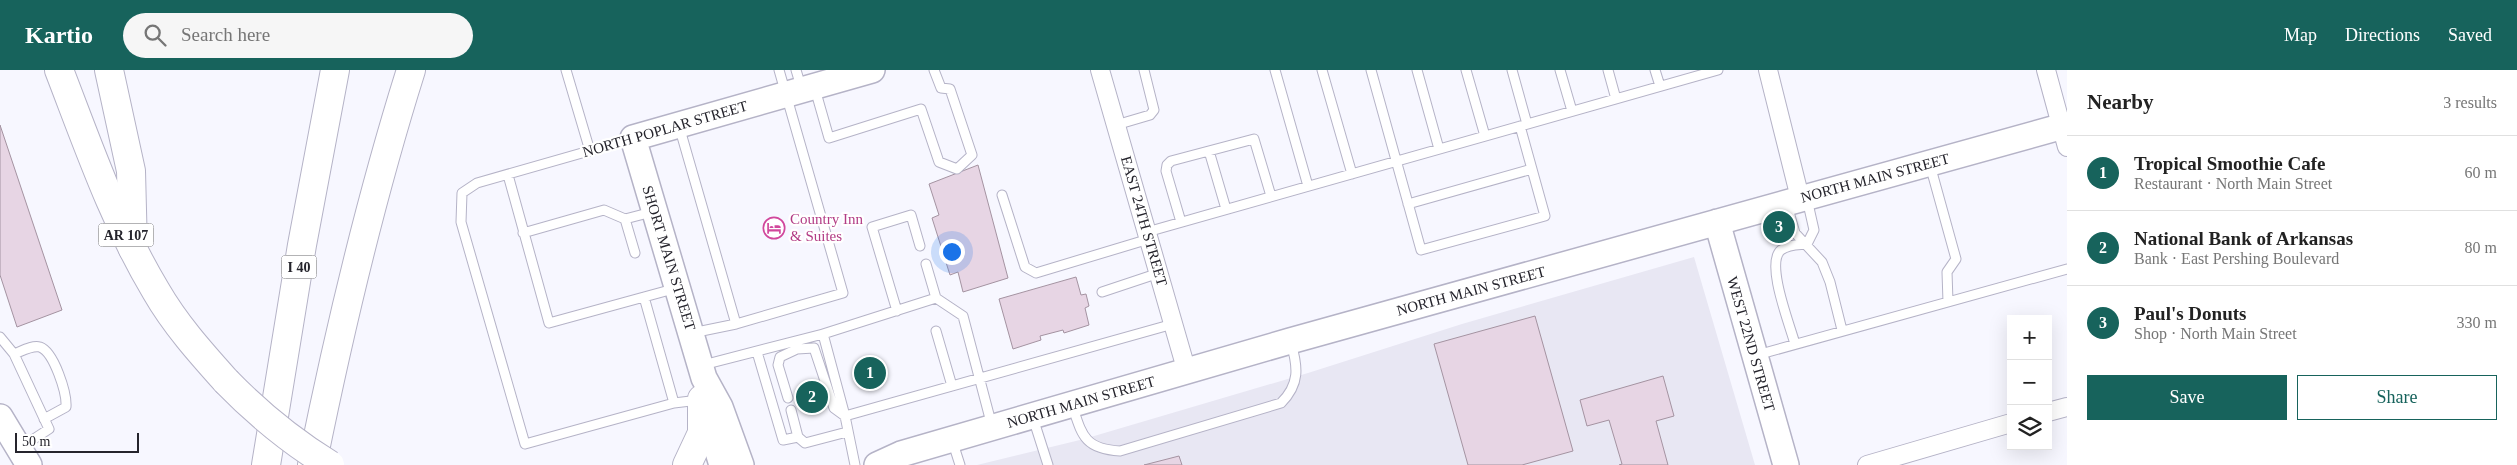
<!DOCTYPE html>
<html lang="en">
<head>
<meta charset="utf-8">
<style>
  body { margin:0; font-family:"Times New Roman",serif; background:#f6f6f6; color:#222 }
  .controls { position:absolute; right:15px; bottom:15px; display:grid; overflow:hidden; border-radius:0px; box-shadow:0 5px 20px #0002 }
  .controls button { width:45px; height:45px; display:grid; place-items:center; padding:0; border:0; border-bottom:1px solid #e0e0e0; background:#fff; color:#222; font:25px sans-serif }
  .scale { position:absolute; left:15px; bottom:12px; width:124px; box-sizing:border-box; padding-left:5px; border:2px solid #25242c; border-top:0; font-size:14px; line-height:18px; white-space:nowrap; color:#25242c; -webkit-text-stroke:4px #fff; paint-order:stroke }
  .you { position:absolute; left:951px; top:181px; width:18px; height:18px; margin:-12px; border:4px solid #fff; border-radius:50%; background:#1a73e8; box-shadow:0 0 0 8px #1a73e833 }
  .badge { display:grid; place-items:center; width:32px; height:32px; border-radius:50%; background:#17635c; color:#fff; font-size:16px; font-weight:700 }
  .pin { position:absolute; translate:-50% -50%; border:2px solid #fff; box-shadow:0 1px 5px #0006 }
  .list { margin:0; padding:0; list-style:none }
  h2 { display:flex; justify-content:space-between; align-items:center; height:65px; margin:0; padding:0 20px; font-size:21px }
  h2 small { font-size:16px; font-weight:400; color:#767676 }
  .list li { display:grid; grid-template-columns:32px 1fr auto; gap:15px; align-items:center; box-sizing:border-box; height:75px; padding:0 20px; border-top:1px solid #e0e0e0 }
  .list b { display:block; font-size:19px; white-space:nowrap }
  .list p { margin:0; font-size:16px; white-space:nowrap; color:#767676 }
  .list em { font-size:16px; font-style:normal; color:#767676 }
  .actions { display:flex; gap:10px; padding:15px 20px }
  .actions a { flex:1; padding:11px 0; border:1px solid #17635c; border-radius:0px; text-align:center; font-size:18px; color:#17635c }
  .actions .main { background:#17635c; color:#fff }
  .icon { flex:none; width:28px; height:28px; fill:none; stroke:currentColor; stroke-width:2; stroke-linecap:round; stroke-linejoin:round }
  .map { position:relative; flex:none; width:2067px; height:395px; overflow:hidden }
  header { display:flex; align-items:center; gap:30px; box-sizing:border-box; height:70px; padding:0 25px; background:#17635c; color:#fff }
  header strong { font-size:24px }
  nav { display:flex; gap:28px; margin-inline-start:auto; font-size:18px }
  .search { width:350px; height:45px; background:#f6f6f6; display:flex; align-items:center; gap:12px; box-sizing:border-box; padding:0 18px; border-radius:28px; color:#767676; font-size:19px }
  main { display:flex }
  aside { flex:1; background:#fff }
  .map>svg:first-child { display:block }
  .built { fill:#e8e7f3 }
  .building { fill:#e7d5e4; stroke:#a493a1 }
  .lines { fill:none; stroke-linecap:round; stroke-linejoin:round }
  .lane-casing { stroke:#b5b3c7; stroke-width:11 }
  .street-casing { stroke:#b5b3c7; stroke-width:20 }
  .secondary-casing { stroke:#b5b3c7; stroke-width:28 }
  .primary-casing { stroke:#b5b3c7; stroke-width:30 }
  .highway-casing { stroke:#b5b3c7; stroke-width:30 }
  .lane { stroke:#fff; stroke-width:9 }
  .street { stroke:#fff; stroke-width:18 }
  .secondary { stroke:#fff; stroke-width:25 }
  .primary { stroke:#fff; stroke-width:28 }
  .highway { stroke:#fff; stroke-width:28 }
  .primary-bridge-casing { stroke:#b5b3c7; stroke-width:30; stroke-linecap:butt }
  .primary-bridge { stroke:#fff; stroke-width:28 }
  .labels { text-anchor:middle; stroke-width:4.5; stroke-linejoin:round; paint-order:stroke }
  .shield { fill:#fff; stroke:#66666b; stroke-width:1 }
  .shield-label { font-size:14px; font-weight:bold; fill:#25242c }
  .street-label { font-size:15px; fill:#25242c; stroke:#fff }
  .hotel-label { font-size:15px; fill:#b23c85; stroke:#fff; text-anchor:start }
</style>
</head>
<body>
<header>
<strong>Kartio</strong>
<div class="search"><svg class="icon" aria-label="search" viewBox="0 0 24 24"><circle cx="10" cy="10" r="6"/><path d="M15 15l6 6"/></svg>Search here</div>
<nav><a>Map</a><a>Directions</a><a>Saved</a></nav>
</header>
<main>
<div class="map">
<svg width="2067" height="395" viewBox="0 0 2067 395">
  <rect width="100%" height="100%" fill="#f7f7ff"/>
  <path class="built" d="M1694,187L1755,395H977L1084,369L1308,303L1462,254Z"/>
  <path class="building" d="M0,55L62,240L17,257L0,205Z
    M978,95L1008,208L963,222L958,202L950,205L932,148L939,145L929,114Z
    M1076,207L1081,225L1086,224L1089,236L1085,238L1089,255L1064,263L1063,260L1040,266L1041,270L1013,279L999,229Z
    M1535,246L1573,381L1522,395H1468L1434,274Z
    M1663,306L1674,346L1656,351L1668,395H1619L1622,394L1609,350L1587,356L1580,330Z
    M1179,386L1182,395H1144Z"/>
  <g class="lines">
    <g class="lane-casing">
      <path id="lane" d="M566,0L590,81
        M796,0L802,20
        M1275,0L1308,116
        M1322,0L1352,104
        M1371,0L1421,180L1545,146L1520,56
        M1417,0L1439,79
        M1466,0L1485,66
        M1512,0L1527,54
        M1560,0L1572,41
        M1608,0L1616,29
        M1655,0L1660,16
        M815,19L829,68L921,39L939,92L957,99L972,85L950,19L941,18L934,0
        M1116,55L1150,45L1154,40L1144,0
        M679,56L736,254L843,223L779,0
        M631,69L477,113L462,123L461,152L525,374L674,333L644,227L677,218
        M1209,81L1226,139
        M1930,95L1956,189L1947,202L1948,232
        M508,105L549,253L644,227
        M1002,125L1025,197L1036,203L1149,169
        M1807,129L1814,160L1807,174
        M1408,134L1532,99
        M1787,135L1795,163L1822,192L1830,212L1842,260
        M1181,152L1166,101L1167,95L1171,91L1254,69L1271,126
        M1147,162L1718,0
        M523,163L604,140L625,149
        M635,183L625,149L652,142
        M926,194L936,228
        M1102,222L1159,203
        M897,241L872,157L911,145L920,176
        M936,261L952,316
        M692,263L736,254
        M0,267L14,284L49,359L20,378
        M1795,274C1790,255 1765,193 1781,180C1789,174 1798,175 1807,174
        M757,282L783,370L798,367L805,373L847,362
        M14,284C22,281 32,275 40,277C54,282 67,323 66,337L44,349
        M1757,285L2067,199
        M703,295L823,264
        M788,328L778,295L780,287L797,279L814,278L834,338L845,346L1173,254
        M674,333L699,330
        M1072,335C1082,365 1084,379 1120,381L1281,333C1300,314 1298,297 1291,273
        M791,340L798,367
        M1033,348L1048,395
        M952,370L960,395
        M855,395L845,346L823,264L936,228L963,246L992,356"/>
    </g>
    <g class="street-casing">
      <path id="street" d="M1100,0L1187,302
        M1768,0L1800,128
        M2046,0L2067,77
        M2048,342L2067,337
        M1867,395L2011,353"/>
    </g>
    <g class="secondary-casing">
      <path id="secondary" d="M1717,152L1786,395
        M0,347L29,395
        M709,352L722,395
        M741,395L720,337L704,308L633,68L872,0
        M877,395L901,384L1290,271L2067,55"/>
    </g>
    <g class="primary-casing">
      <path id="primary" d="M59,0C88,75 114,151 156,221C175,254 200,282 226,311
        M687,395L702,363V329"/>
    </g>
    <g class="highway-casing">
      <path id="highway" d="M109,0L131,101L133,179
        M266,395L302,175L335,0
        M312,395C339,262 370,130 411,0"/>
    </g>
    <use href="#lane" class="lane"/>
    <use href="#street" class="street"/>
    <use href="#secondary" class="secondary"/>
    <use href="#primary" class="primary"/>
    <use href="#highway" class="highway"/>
    <g class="primary-bridge-casing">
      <path id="primary-bridge" d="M226,311C258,344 291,371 330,395"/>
    </g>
    <use href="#primary-bridge" class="primary-bridge"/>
  </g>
  <defs>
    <g id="hotel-ring" transform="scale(1.125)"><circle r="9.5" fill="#fff" stroke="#d1479c" stroke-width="1.5"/><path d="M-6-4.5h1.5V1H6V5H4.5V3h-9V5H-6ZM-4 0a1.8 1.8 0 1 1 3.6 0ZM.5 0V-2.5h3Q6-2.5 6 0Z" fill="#d1479c"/></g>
  </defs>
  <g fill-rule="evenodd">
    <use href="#hotel-ring" x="774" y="158"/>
  </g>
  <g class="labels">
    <g class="shield">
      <rect x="98.5" y="153.5" width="55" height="23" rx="4"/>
      <rect x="281.5" y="185.5" width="35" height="23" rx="4"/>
    </g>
    <g class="shield-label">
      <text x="126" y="170">AR 107</text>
      <text x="299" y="202">I 40</text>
    </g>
    <g class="street-label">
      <text transform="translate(665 59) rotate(-16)" y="5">NORTH POPLAR STREET</text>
      <text transform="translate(1875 108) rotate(-15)" y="5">NORTH MAIN STREET</text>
      <text transform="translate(1144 151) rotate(74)" y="5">EAST 24TH STREET</text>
      <text transform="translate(669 188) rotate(73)" y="5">SHORT MAIN STREET</text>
      <text transform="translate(1471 221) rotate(-15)" y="5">NORTH MAIN STREET</text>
      <text transform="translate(1751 274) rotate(74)" y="5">WEST 22ND STREET</text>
      <text transform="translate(1081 332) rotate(-16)" y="5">NORTH MAIN STREET</text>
    </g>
    <g class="hotel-label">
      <text x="790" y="154">Country Inn<tspan x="790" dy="17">&amp; Suites</tspan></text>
    </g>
  </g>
</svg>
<div class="controls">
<button>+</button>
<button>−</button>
<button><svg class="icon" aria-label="layers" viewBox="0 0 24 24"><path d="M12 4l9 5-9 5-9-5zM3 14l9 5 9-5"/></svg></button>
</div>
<div class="scale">50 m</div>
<div class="you"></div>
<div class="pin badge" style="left:870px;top:303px">1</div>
<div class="pin badge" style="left:812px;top:327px">2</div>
<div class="pin badge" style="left:1779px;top:157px">3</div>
</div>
<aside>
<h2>Nearby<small>3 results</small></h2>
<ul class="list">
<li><span class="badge">1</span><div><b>Tropical Smoothie Cafe</b><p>Restaurant · North Main Street</p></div><em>60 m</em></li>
<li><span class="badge">2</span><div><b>National Bank of Arkansas</b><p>Bank · East Pershing Boulevard</p></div><em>80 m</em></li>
<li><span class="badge">3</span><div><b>Paul's Donuts</b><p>Shop · North Main Street</p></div><em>330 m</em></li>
</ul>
<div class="actions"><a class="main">Save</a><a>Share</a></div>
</aside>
</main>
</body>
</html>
